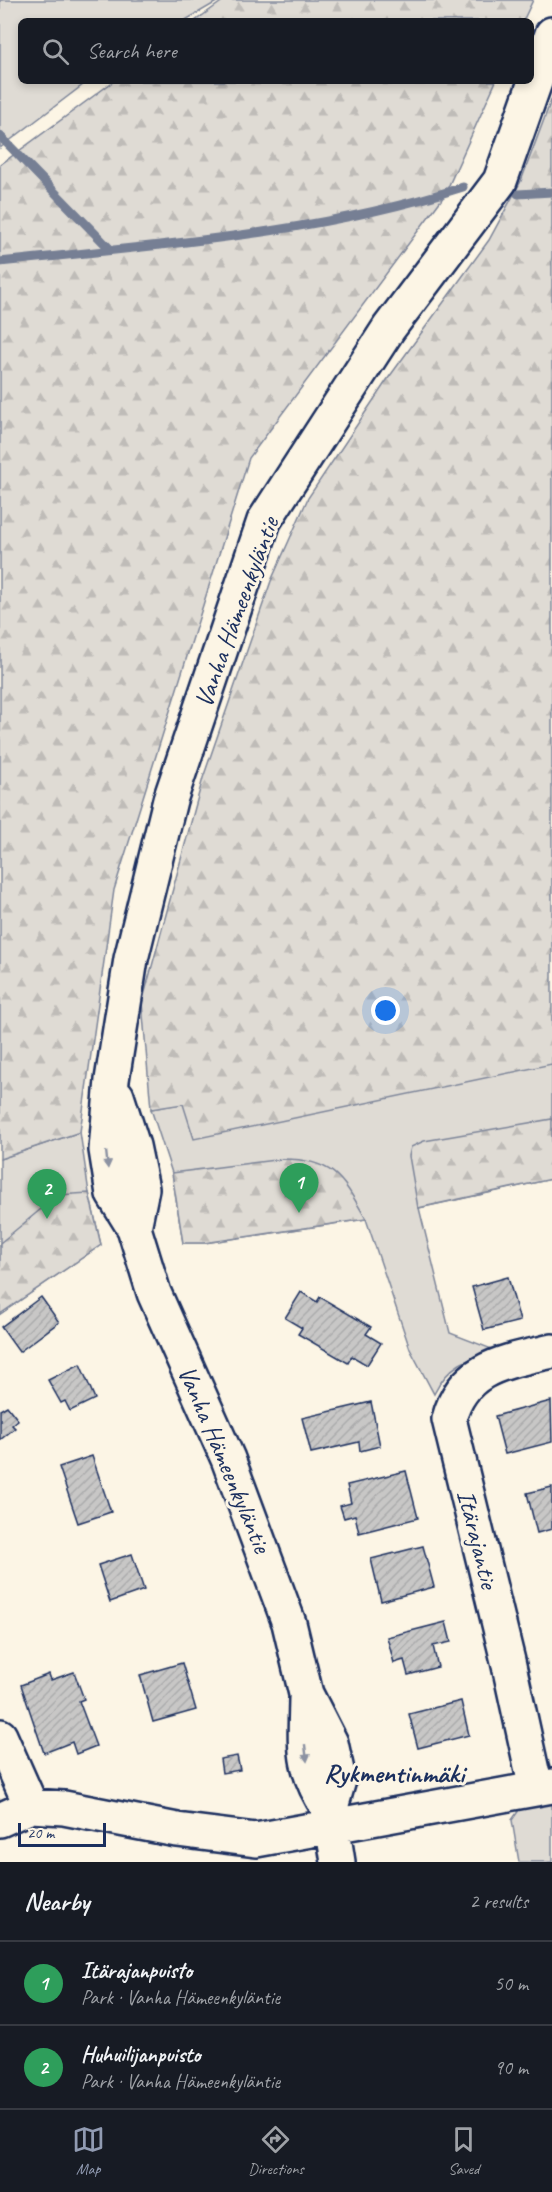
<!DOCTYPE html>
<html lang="en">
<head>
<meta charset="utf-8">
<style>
  body { margin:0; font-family:Caveat,sans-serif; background:#242831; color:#f1f3f6 }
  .scale { position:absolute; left:18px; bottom:15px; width:88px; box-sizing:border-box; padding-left:6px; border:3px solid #1b2f5e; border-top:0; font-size:16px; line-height:21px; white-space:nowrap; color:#1b2f5e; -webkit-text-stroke:4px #fcf5e5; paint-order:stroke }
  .you { position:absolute; left:386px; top:1011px; width:21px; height:21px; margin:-15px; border:4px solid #fff; border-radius:50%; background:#1a73e8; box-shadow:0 0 0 9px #1a73e833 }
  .badge { display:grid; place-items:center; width:39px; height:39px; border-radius:50%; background:#919bb2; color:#fff; font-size:20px; font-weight:700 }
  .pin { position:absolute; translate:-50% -50px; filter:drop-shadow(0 2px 3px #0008) }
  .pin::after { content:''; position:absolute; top:32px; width:21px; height:18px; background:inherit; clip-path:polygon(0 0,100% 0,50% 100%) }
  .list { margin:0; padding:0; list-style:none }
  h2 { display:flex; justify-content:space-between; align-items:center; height:78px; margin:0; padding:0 24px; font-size:26px }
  h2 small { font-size:20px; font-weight:400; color:#9ea1a6 }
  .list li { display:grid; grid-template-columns:39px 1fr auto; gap:18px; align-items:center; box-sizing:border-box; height:84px; padding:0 24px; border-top:2px solid #363941 }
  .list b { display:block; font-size:22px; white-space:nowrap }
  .list p { margin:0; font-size:20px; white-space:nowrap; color:#9ea1a6 }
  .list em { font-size:20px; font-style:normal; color:#9ea1a6 }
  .icon { flex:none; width:33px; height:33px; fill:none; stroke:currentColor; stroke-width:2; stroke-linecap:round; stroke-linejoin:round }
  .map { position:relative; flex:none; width:552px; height:1862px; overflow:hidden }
  .search { position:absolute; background:#171b24; box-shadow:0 3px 9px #0003; left:18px; right:18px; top:18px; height:66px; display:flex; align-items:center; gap:15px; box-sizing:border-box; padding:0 21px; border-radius:9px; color:#9ea1a6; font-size:22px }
  .sheet { height:246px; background:#171b24 }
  nav { display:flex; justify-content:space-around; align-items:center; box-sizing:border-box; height:84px; border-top:2px solid #363941; background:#171b24; font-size:16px; color:#9ea1a6 }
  nav a { display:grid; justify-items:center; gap:3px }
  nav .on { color:#919bb2 }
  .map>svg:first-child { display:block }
  .green { fill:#dfdbd4; stroke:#7d8599; stroke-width:1.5 }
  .forest { fill:url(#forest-firs); stroke:#7d8599; stroke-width:1.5 }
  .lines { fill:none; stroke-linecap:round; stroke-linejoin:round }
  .stream { stroke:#767f94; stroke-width:9 }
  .building { fill:url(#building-hatch); stroke:#1b2f5e; stroke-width:1.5 }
  .minor-casing { stroke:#1b2f5e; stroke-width:38 }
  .minor { stroke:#fcf5e5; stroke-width:33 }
  .oneway { fill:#8c92a2 }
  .labels { text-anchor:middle; stroke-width:6; stroke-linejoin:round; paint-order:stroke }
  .street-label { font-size:26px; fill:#1b2f5e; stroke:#fcf5e5 }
  .neighbourhood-label { font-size:27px; font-weight:bold; fill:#1b2f5e; stroke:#fcf5e5 }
</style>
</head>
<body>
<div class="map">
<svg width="552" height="1862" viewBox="0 0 552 1862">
  <defs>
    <pattern id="forest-firs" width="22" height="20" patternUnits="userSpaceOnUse" patternTransform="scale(1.5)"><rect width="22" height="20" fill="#dfdbd4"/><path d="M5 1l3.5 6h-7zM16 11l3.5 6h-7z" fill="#bfbcb8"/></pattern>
    <pattern id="building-hatch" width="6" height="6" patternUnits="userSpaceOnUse" patternTransform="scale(1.5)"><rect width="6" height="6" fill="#c8c7c6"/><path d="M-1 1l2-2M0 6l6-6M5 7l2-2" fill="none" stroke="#ababac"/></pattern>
  </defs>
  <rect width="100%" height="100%" fill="#fcf5e5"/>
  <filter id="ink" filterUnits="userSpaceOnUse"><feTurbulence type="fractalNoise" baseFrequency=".0167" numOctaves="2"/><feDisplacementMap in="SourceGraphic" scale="12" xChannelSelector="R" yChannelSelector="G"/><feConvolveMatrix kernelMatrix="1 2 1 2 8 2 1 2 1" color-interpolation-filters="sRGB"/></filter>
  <g filter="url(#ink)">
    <path class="green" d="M0,0H220L184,21H21V81H88L0,148Z
      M552,1040V1179L419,1208L450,1333L497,1351C466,1359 449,1364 434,1394L410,1349L366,1219L204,1243H183L172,1173L151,1109Z
      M80,1132L89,1193L101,1245L0,1314V1159Z
      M552,1799V1862H519L512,1820L524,1803Z"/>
    <path class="forest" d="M224,0H533L523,21H195Z
      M114,81H496L444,196L249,458L114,890L80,1132L0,1159V165Z
      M552,98V1064L194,1139L183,1104L151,1109L142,1003L203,778L271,581L308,498L387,380L489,240L521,181Z
      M552,1119V1179L418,1208L409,1156L411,1147L424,1141Z
      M283,1159C334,1159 343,1179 366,1219L204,1243H183L172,1173Z
      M89,1193L101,1245L0,1314V1243L58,1195Z"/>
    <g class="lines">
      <path class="stream" d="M0,136L111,250
        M518,194L552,192
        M0,262C155,245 314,235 463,187"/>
    </g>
    <path class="building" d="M508,1277L520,1321L484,1330L472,1287Z
      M301,1292L317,1302L320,1297L371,1327L366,1334L381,1343L367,1365L352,1356L348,1363L298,1334L302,1328L285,1318Z
      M41,1297L59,1322L19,1352L1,1327Z
      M80,1364L95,1399L70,1411L65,1401L61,1403L48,1380Z
      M551,1401L552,1442L505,1454L495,1416Z
      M371,1402L380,1446L360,1451L359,1442L311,1453L302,1418Z
      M7,1406L18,1420L12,1425L15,1428L0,1440V1410Z
      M92,1456L111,1512L78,1523L59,1467Z
      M406,1471L418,1518L359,1533L355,1515L344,1518L340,1506L351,1503L347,1485Z
      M552,1487V1529L537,1533L527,1493Z
      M423,1546L434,1587L381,1601L371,1559Z
      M132,1554L144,1590L110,1602L98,1565Z
      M446,1622L451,1642L433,1646L438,1667L408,1675L404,1660L394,1663L387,1637Z
      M182,1663L196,1710L153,1722L140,1675Z
      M74,1672L84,1699L79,1701L96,1746L76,1754L72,1742L44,1753L21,1685L49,1674L51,1680Z
      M461,1701L469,1735L418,1748L409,1714Z
      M237,1756L240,1770L222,1773L220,1759Z"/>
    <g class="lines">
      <g class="minor-casing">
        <path id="minor" d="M117,1096L133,1146L142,1189L134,1228
          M306,1699C305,1749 301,1768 330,1811
          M0,1736L31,1806
          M536,1789L508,1661L449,1419C463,1366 506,1362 552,1351
          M0,1820L31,1806L64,1808L177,1830L256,1840L552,1786
          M338,1862L330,1811L339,1780L331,1743L306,1694L289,1623L228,1459L154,1293L134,1228L113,1194L106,1150L112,1080L131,959L170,800L264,521L389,328L500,181L552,34"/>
      </g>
      <use href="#minor" class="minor"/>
    </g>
    <defs><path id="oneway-solid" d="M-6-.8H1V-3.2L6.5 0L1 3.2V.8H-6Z" transform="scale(1.5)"/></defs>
    <g class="oneway">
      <use href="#oneway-solid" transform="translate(107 1160) rotate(84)"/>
      <use href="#oneway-solid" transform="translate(306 1753) rotate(83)"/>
    </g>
  </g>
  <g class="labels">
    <g class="street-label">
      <text transform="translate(236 612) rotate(-70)" y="9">Vanha Hämeenkyläntie</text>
      <text transform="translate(225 1459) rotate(67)" y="9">Vanha Hämeenkyläntie</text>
      <text transform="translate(478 1539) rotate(76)" y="9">Itärajantie</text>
    </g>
    <g class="neighbourhood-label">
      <text x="394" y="1782">Rykmentinmäki</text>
    </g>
  </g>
</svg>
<div class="scale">20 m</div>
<div class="you"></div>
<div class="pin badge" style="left:299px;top:1213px;background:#2e9e5b">1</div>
<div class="pin badge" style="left:47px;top:1219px;background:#2e9e5b">2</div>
<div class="search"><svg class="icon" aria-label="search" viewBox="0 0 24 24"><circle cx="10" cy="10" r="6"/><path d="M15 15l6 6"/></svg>Search here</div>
</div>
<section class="sheet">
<h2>Nearby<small>2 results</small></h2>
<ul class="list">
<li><span class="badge" style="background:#2e9e5b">1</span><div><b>Itärajanpuisto</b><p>Park · Vanha Hämeenkyläntie</p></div><em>50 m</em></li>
<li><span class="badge" style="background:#2e9e5b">2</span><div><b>Huhuilijanpuisto</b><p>Park · Vanha Hämeenkyläntie</p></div><em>90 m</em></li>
</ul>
</section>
<nav>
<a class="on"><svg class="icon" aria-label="map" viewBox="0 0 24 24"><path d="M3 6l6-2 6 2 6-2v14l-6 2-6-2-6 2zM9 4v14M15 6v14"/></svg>Map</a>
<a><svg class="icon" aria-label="directions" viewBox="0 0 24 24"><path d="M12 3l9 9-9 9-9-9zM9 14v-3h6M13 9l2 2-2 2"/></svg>Directions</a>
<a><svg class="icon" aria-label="saved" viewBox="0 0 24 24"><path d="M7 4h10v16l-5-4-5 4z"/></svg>Saved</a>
</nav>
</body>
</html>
